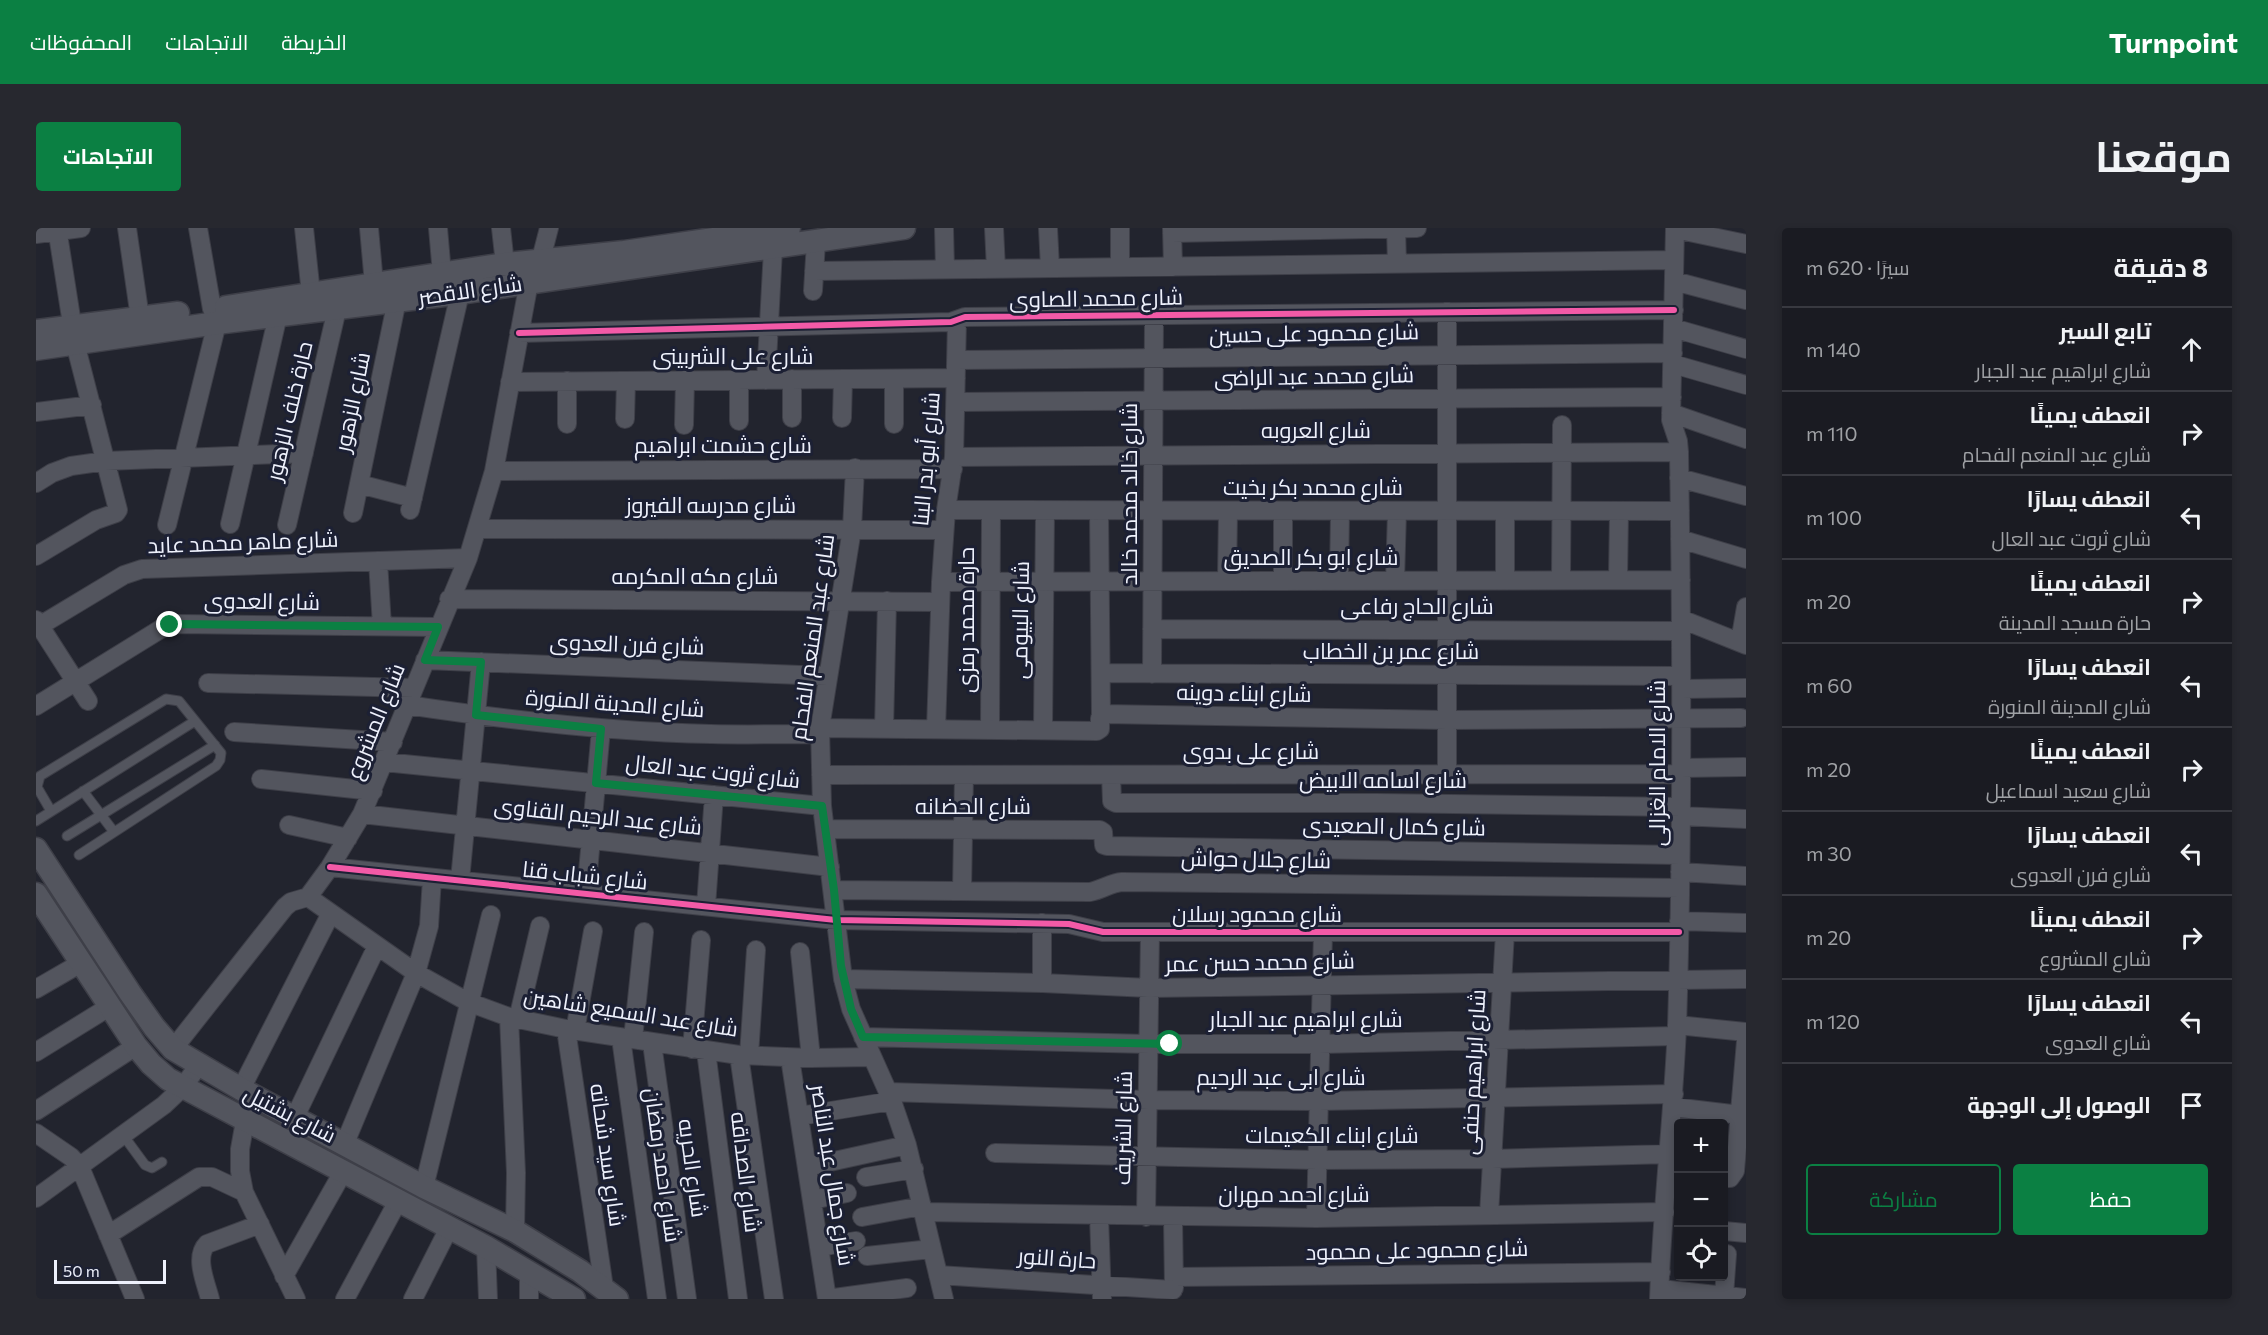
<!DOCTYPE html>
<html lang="ar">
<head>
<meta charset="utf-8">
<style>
  body { margin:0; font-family:Commissioner,Cairo,sans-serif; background:#27282f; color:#f1f3f6; direction:rtl }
  .controls { position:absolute; right:18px; bottom:18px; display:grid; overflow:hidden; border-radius:6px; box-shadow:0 3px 9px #0003 }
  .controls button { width:54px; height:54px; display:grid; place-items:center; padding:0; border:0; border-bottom:2px solid #383940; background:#1a1b22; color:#f1f3f6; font:30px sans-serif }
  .scale { position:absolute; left:18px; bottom:15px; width:112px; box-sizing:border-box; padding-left:6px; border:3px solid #eef1fc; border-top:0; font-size:16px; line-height:21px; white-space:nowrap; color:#eef1fc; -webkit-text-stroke:4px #1c2034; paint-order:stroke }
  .stop { position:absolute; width:18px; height:18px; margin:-14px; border:4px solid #0b8043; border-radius:50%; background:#fff }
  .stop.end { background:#0b8043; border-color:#fff; box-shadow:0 2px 6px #0008 }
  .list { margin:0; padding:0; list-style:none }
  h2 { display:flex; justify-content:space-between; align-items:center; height:78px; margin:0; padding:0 24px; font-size:26px }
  h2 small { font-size:20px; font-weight:400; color:#9fa1a5 }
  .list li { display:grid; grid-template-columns:39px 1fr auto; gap:18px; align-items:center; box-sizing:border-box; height:84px; padding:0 24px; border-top:2px solid #383940 }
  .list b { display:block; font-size:22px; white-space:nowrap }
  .list p { margin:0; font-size:20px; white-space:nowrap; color:#9fa1a5 }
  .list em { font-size:20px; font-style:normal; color:#9fa1a5 }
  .actions { display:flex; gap:12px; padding:18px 24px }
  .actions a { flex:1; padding:14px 0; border:2px solid #0b8043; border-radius:6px; text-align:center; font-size:21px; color:#0b8043 }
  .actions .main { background:#0b8043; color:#fff }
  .icon { flex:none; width:33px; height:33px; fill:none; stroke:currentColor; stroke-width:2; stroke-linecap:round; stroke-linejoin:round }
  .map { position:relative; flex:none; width:1710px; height:1071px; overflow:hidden; direction:ltr; border-radius:6px }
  header { display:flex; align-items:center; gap:36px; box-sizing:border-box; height:84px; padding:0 30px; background:#0b8043; color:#fff }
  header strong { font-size:28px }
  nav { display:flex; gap:33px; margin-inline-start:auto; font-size:21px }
  .intro { display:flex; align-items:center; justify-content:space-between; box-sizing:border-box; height:144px; padding:0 36px }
  h1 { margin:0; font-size:42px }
  .button { padding:15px 27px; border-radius:6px; background:#0b8043; color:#fff; font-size:21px; font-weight:700 }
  main { display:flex; gap:36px; padding:0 36px }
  aside { flex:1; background:#1a1b22; border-radius:6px; box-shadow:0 3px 9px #0003 }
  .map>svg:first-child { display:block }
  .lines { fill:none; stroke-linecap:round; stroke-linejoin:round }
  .service-casing { stroke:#3e3f48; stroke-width:11 }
  .minor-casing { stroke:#3e3f48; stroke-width:20 }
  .tertiary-casing { stroke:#3e3f48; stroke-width:25 }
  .service { stroke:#53555e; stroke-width:9 }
  .minor { stroke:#53555e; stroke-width:18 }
  .tertiary { stroke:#53555e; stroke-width:22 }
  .cycleway-casing { stroke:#1c2034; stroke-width:10 }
  .cycleway { stroke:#f35aa7; stroke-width:6 }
  .route { stroke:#0b8043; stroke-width:8 }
  .labels { text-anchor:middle; stroke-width:6; stroke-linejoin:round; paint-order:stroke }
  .street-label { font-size:22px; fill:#eef1fc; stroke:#1c2034 }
</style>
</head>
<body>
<header>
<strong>Turnpoint</strong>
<nav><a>الخريطة</a><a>الاتجاهات</a><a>المحفوظات</a></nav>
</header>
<div class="intro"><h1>موقعنا</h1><a class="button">الاتجاهات</a></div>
<main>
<aside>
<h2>8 دقيقة<small>سيرًا · 620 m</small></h2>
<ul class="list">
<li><svg class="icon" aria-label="ahead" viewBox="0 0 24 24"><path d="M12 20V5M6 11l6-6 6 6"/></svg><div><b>تابع السير</b><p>شارع ابراهيم عبد الجبار</p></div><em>140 m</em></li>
<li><svg class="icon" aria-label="right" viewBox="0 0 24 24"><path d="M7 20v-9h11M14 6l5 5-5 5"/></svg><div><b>انعطف يمينًا</b><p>شارع عبد المنعم الفحام</p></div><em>110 m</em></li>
<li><svg class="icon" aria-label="left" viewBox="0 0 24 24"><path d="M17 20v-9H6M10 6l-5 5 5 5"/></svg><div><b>انعطف يسارًا</b><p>شارع ثروت عبد العال</p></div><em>100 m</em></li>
<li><svg class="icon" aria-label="right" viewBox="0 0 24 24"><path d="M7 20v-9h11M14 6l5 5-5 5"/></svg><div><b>انعطف يمينًا</b><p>حارة مسجد المدينة</p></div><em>20 m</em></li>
<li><svg class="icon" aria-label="left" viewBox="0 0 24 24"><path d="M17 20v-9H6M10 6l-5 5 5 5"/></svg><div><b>انعطف يسارًا</b><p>شارع المدينة المنورة</p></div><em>60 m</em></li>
<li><svg class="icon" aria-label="right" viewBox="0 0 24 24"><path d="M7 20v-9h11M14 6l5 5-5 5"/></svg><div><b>انعطف يمينًا</b><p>شارع سعيد اسماعيل</p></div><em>20 m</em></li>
<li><svg class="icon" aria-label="left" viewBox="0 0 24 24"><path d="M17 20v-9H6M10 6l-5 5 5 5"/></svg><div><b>انعطف يسارًا</b><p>شارع فرن العدوى</p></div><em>30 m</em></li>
<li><svg class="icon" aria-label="right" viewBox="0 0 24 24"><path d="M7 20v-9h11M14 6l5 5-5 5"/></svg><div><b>انعطف يمينًا</b><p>شارع المشروع</p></div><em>20 m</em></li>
<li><svg class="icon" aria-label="left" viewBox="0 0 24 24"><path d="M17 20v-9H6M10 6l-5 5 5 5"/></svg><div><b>انعطف يسارًا</b><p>شارع العدوى</p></div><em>120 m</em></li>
<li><svg class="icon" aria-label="arrive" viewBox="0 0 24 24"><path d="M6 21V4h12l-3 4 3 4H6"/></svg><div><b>الوصول إلى الوجهة</b></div></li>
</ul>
<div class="actions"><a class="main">حفظ</a><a>مشاركة</a></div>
</aside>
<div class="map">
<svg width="1710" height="1071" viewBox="0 0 1710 1071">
  <rect width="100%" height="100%" fill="#22242e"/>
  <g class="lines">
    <g class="service-casing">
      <path id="service" d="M47,563L78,604
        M15,583L1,559L4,548L130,471L143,473L185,525L184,532L180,538L43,627
        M0,593L159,493
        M31,608L179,517
        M87,907L109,937L116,940L126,934"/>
    </g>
    <g class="minor-casing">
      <path id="minor" d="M91,0L104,90
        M162,0L176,81
        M268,0L275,66
        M333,0L338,56
        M402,0L406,46
        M465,0L469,36
        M908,0L909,41
        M958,0L960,41
        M1012,0L1014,40
        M1084,0V39
        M1136,0L1137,39
        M1360,0L1361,36
        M1639,1L1710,16
        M1136,5L1381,0
        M0,6L45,0
        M505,31L513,0
        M778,43L1638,32
        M1638,53L1710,72
        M777,63L780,14
        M1637,100L1710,121
        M483,105L915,94L929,89L1638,82
        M920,132L1637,125
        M1637,136L1710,157
        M703,152V193
        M730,152L737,21
        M474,154L920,150
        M920,174L1636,169
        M0,184L56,177
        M1635,185L1710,211
        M756,190V151
        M806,190L807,151
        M589,191L590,153
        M531,196V153
        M858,196V151
        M648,197L649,152
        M918,229L1643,224
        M819,240L816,301L784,500L786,578L807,751L815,781L856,873L871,917L908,1071
        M458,243L917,241
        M1643,250L1710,268
        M0,255L16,245L35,238L70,233L268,225
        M323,256L377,270
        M374,282L424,65
        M910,282L1644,283
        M1063,283L1065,487
        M1469,283V352
        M317,285L361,72
        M194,296L242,87
        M131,297L181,95
        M251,297L301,81
        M442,301L908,302
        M1644,311L1710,331
        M0,328L60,292L80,285L82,282L39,115L21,0
        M342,333L346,398
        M1525,352L1526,197
        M1582,352L1583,283
        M1191,353L1192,283
        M1247,353V283
        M1303,353L1304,283
        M1359,353L1361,283
        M905,354L1645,352
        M413,371L904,374
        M1645,391L1710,417
        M0,392L52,473
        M0,400L88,347L106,341L432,330
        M1116,401L1645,403
        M1704,414L1710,379
        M389,432L791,448
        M1065,445L1645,448
        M1116,446L1118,87
        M172,455L378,460
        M1646,461L1709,460
        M371,477C471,492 573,504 675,506C711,507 748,506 784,506
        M0,478L128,399L142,396L402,399
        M784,500L1061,503L1064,501V490L1068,486L1411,492L1705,490
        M848,501L851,373
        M900,501L905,354L910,282L918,229L921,92
        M954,501L955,282
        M1007,502L1009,283
        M198,504L357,514
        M348,534L786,578
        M1645,540L1708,539
        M1411,546V84
        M785,547L1645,546
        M1075,547L1076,573L1080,575H1342L1645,579
        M225,551L337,563
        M326,586L794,639
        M1644,588L1710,591
        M253,597L312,610
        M789,601L1064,602L1067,604L1068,617L1071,618L1644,627
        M294,639L800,692L1033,696L1067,704H1643
        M1644,644L1710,648
        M424,652L445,434
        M798,662L1054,664C1066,662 1074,655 1086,654L1644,660
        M926,663L928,547
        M550,666L565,501
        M272,669L380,745L432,774L473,789L530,801L703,827L775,830L836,829
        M670,678L678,567
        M1643,693L1710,695
        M764,724L775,830
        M807,751L1006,755L1113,760L1710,751
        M1006,755V695
        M0,761L45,735
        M473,789L480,945L479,1003
        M482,791L504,698
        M1641,797L1710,804
        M530,801L568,1060
        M539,803L557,703
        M827,809L1112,816H1284L1640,808
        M585,810L621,1071
        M597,811L608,704
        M616,815L651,1071
        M137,821L249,679L255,674L272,669L294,639L326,586L432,330L458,243L493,54
        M656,821L665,712
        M670,823L702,1071
        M0,824L73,779
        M703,827L738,1071
        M713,827L720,722
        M754,830L791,1071
        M205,861L294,687
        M852,864L1112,872L1283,873L1638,866
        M1637,879L1704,887
        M0,883L100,818
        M764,888L856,873
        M259,889L341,718
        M209,893L204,921V943L208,964L260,1071
        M0,905L35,929L44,939L99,1071
        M309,915L380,745L393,698L396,650
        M959,925L1281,932L1456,931L1633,926
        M771,939L871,917
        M830,949L878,941
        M1688,950H1694L1699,943L1710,813
        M388,959L455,687
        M0,970L128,877L146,860L163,837
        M776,972L811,965
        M887,984L1280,990L1629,984
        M1453,987L1469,704
        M1063,988L1066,1071
        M826,989L886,978
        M1110,989L1114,704
        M1137,990L1138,1060
        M1280,990L1287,705
        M1688,1003L1710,1005
        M72,1007L163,949H176L208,964
        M450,1019L452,1071
        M783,1019L820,1013
        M831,1028L895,1021
        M902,1047L1137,1062
        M248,1048L307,944
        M1138,1049L1625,1044
        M1624,1061L1710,1070
        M1688,1068L1691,1026
        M174,1071C170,1055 158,1029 171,1016L224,996
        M309,1071L362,973
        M377,1071L413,1000
        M493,1071V1044
        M791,1071L871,1060
        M1623,1071C1626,980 1637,890 1641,799C1647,608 1646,416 1643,224L1642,213L1635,192L1639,0"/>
    </g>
    <g class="tertiary-casing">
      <path id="tertiary" d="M190,79L469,36L588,24L753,0
        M0,103L142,85
        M0,121L181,95L424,65L868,0
        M0,621L94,765L118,799L137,821L205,861L388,959L479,1003L544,1043L581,1071
        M0,666L100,818L115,836L132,851L450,1019L538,1071"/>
    </g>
    <use href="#service" class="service"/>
    <use href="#minor" class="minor"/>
    <use href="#tertiary" class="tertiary"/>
    <g class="cycleway-casing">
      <path id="cycleway" d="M483,105L915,94L929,89L1638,82
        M294,639L800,692L1033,696L1067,704H1643"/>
    </g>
    <use href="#cycleway" class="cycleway"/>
  </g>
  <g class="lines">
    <path class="route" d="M134,397L142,396L402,399L389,432L445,434L440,487L565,501L560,555L786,578L798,662L805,738L815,781L827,809L1134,816"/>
  </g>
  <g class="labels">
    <g class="street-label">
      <text transform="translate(434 62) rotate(-8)" y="8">شارع الاقصر</text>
      <text transform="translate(1060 70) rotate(-1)" y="8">شارع محمد الصاوى</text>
      <text transform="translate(1278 105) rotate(-1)" y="8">شارع محمود على حسين</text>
      <text x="697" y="136">شارع على الشربينى</text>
      <text transform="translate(1278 148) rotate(-1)" y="8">شارع محمد عبد الراضى</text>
      <text transform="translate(316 174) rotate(-78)" y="8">شارع الزهور</text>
      <text transform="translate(253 183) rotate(-77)" y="8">حارة خلف الزهور</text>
      <text x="1280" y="210">شارع العروبه</text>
      <text x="687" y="225">شارع حشمت ابراهيم</text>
      <text transform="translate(890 231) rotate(-85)" y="8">شارع أبو بدر البنا</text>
      <text x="1277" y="267">شارع محمد بكر بخيت</text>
      <text transform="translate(1093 266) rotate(-90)" y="8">شارع خالد محمد خالد</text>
      <text x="675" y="285">شارع مدرسه الفيروز</text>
      <text transform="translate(207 314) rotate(-2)" y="8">شارع ماهر محمد عايد</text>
      <text x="1275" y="337">شارع ابو بكر الصديق</text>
      <text x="659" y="356">شارع مكه المكرمه</text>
      <text transform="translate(226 373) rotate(1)" y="8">شارع العدوى</text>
      <text x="1381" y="386">شارع الحاج رفاعى</text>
      <text transform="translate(930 392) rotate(-90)" y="8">حارة محمد رمزى</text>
      <text transform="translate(984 392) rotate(-89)" y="8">شارع البيومى</text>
      <text transform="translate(776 409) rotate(-82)" y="8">شارع عبد المنعم الفحام</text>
      <text transform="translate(591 416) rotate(2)" y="8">شارع فرن العدوى</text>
      <text x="1355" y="431">شارع عمر بن الخطاب</text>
      <text transform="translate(1208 465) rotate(1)" y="8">شارع ابناء دوينه</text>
      <text transform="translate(579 475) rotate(4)" y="8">شارع المدينة المنورة</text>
      <text transform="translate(339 493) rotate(-68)" y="8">شارع المشروع</text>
      <text x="1215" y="531">شارع على بدوى</text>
      <text transform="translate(1621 535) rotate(-90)" y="8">شارع الامام الغزالى</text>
      <text transform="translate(677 543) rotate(6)" y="8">شارع ثروت عبد العال</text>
      <text x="1347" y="560">شارع اسامه الابيض</text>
      <text x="937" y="586">شارع الحضانه</text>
      <text transform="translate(562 588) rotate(6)" y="8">شارع عبد الرحيم القناوى</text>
      <text transform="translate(1358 598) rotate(1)" y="8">شارع كمال الصعيدى</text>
      <text transform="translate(1220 631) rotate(1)" y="8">شارع جلال حواش</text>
      <text transform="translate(549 647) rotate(6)" y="8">شارع شباب قنا</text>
      <text x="1221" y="694">شارع محمود رسلان</text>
      <text transform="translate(1224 734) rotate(-1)" y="8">شارع محمد حسن عمر</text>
      <text transform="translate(595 784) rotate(9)" y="8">شارع عبد السميع شاهين</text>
      <text x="1270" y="799">شارع ابراهيم عبد الجبار</text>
      <text transform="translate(1437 844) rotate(-87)" y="8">شارع ابراهيم حنفى</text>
      <text x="1245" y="857">شارع ابى عبد الرحيم</text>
      <text transform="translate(254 886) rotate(27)" y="8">شارع بشتيل</text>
      <text transform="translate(1087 900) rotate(-89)" y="8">شارع الشريف</text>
      <text x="1296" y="915">شارع ابناء الكعيمات</text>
      <text transform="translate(572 927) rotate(82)" y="8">شارع سيد شحاته</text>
      <text transform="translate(627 937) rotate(82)" y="8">شارع احمد رمضان</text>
      <text transform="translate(657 940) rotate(82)" y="8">شارع الحريه</text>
      <text transform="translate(710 944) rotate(83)" y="8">شارع الصداقه</text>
      <text transform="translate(797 947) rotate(81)" y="8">شارع جمال عبد الناصر</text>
      <text x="1258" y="974">شارع احمد مهران</text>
      <text transform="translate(1381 1022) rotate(-1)" y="8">شارع محمود على محمود</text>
      <text transform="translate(1021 1030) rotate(4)" y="8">حارة النور</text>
    </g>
  </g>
</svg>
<div class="controls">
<button>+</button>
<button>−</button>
<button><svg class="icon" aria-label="locate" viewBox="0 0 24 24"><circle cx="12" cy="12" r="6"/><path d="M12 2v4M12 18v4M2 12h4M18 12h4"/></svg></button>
</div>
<div class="scale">50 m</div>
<div class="stop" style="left:1134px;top:816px"></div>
<div class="stop end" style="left:134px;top:397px"></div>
</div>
</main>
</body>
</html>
